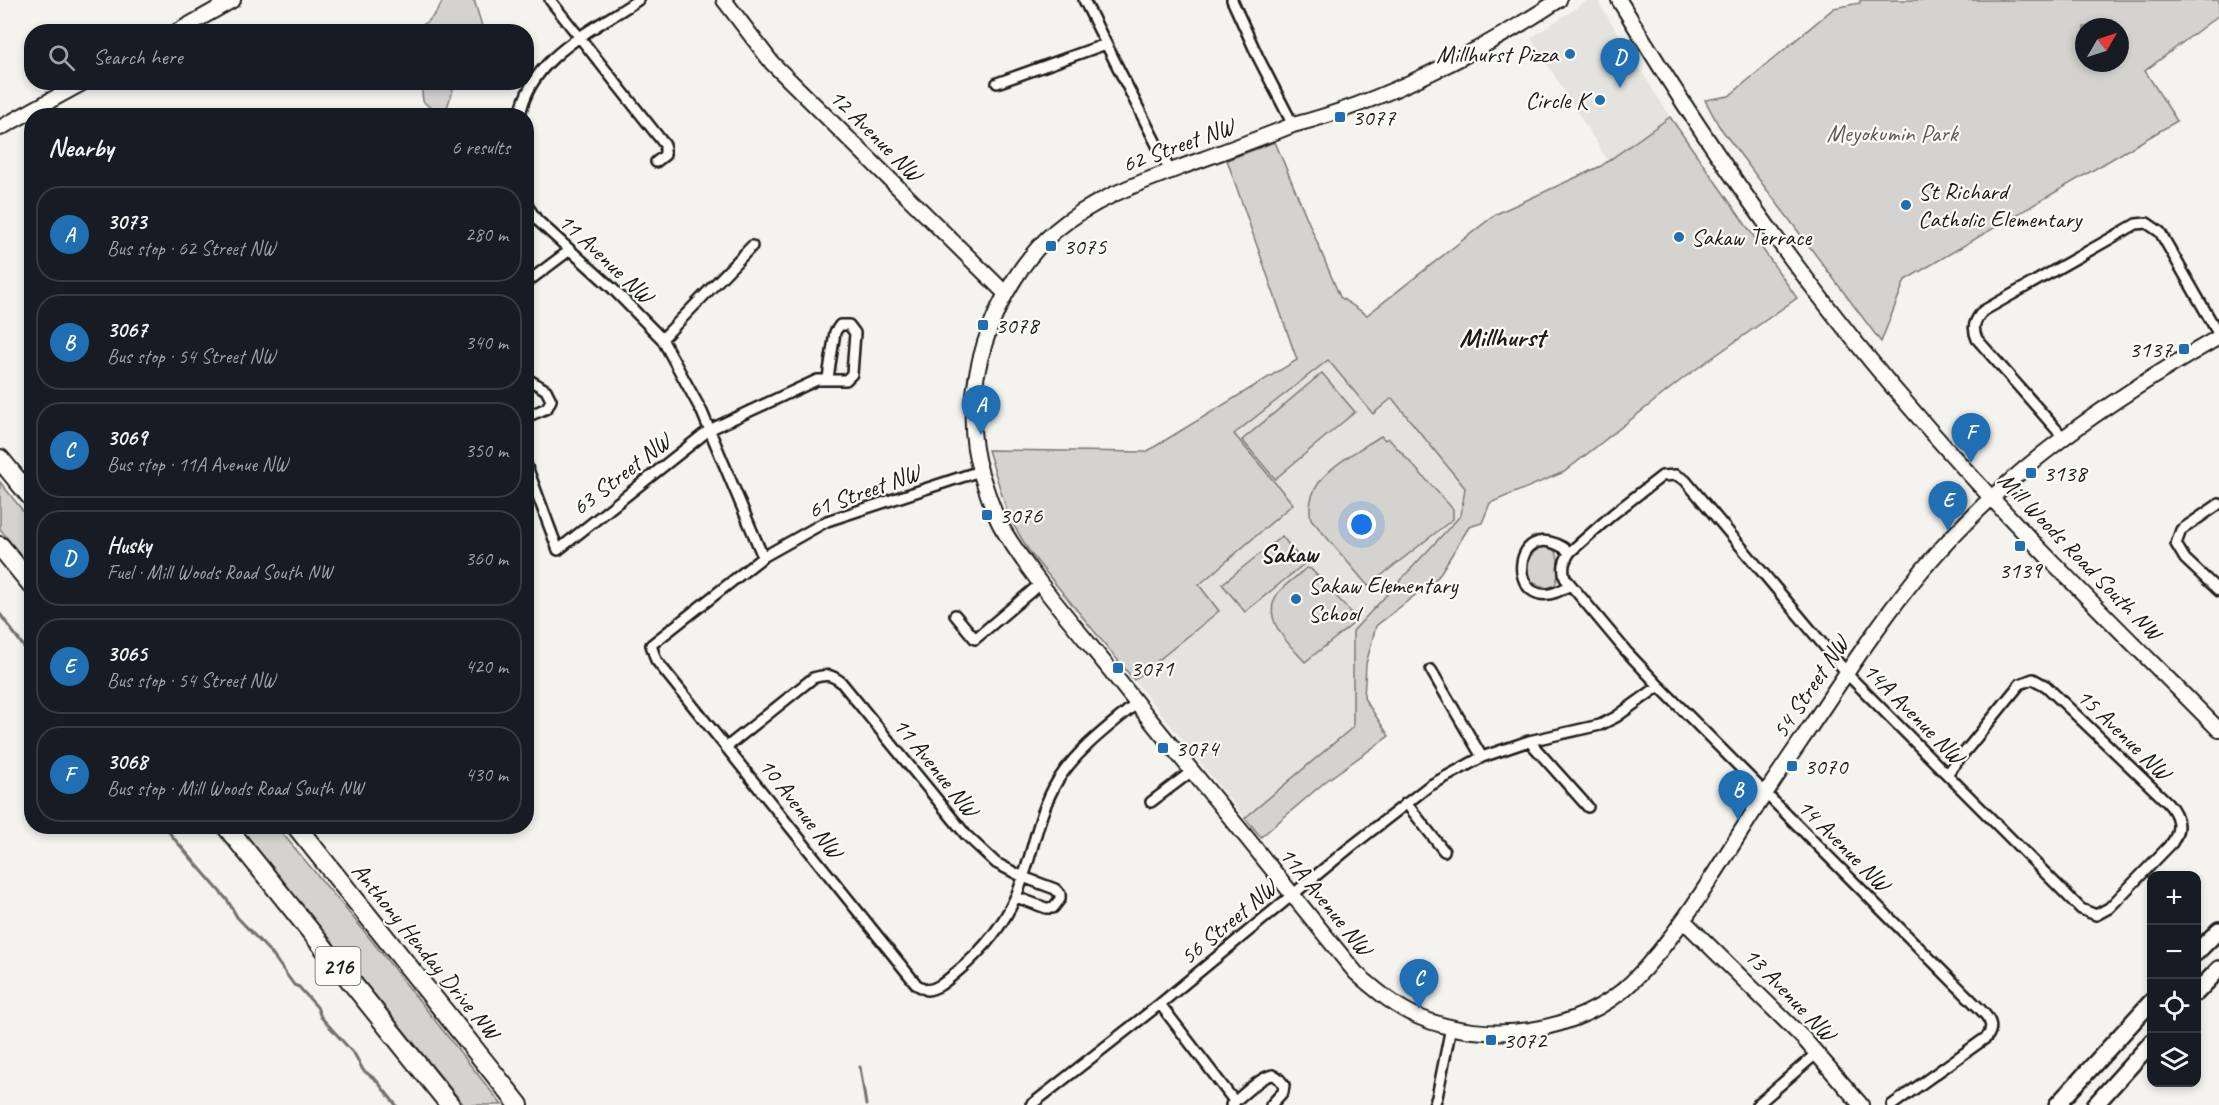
<!DOCTYPE html>
<html lang="en">
<head>
<meta charset="utf-8">
<style>
  body { margin:0; font-family:Caveat,sans-serif; background:#242831; color:#f1f3f6 }
  .controls { position:absolute; right:18px; bottom:18px; display:grid; overflow:hidden; border-radius:12px; box-shadow:0 3px 9px #0003 }
  .controls button { width:54px; height:54px; display:grid; place-items:center; padding:0; border:0; border-bottom:2px solid #363941; background:#171b24; color:#f1f3f6; font:30px sans-serif }
  .compass { position:absolute; left:2075px; top:18px; width:54px; height:54px; border-radius:50%; background:#171b24; box-shadow:0 3px 9px #0003; rotate:51deg }
  .you { position:absolute; left:1362px; top:525px; width:21px; height:21px; margin:-15px; border:4px solid #fff; border-radius:50%; background:#1a73e8; box-shadow:0 0 0 9px #1a73e833 }
  .badge { display:grid; place-items:center; width:39px; height:39px; border-radius:50%; background:#1f6fb2; color:#fff; font-size:20px; font-weight:700 }
  .pin { position:absolute; translate:-50% -50px; filter:drop-shadow(0 2px 3px #0008) }
  .pin::after { content:''; position:absolute; top:32px; width:21px; height:18px; background:inherit; clip-path:polygon(0 0,100% 0,50% 100%) }
  .list { margin:0; padding:0; list-style:none }
  h2 { display:flex; justify-content:space-between; align-items:center; height:78px; margin:0; padding:0 24px; font-size:26px }
  h2 small { font-size:20px; font-weight:400; color:#9ea1a6 }
  .list li { display:grid; grid-template-columns:39px 1fr auto; gap:18px; align-items:center; box-sizing:border-box; height:96px; margin:0 12px 12px; padding:0 12px; border:2px solid #363941; border-radius:24px }
  .list b { display:block; font-size:22px; white-space:nowrap }
  .list p { margin:0; font-size:20px; white-space:nowrap; color:#9ea1a6 }
  .list em { font-size:20px; font-style:normal; color:#9ea1a6 }
  .icon { flex:none; width:33px; height:33px; fill:none; stroke:currentColor; stroke-width:2; stroke-linecap:round; stroke-linejoin:round }
  .map { position:relative; flex:none; width:2219px; height:1105px; overflow:hidden }
  .search { position:absolute; background:#171b24; box-shadow:0 3px 9px #0003; left:24px; top:24px; width:510px; height:66px; display:flex; align-items:center; gap:15px; box-sizing:border-box; padding:0 21px; border-radius:24px; color:#9ea1a6; font-size:22px }
  .panel { position:absolute; background:#171b24; box-shadow:0 3px 9px #0003; left:24px; top:108px; width:510px; height:726px; border-radius:24px }
  .map>svg:first-child { display:block }
  .built { fill:#e4e3de }
  .green { fill:#d4d3cf; stroke:#787876; stroke-width:1.5; fill-rule:evenodd }
  .lines { fill:none; stroke-linecap:round; stroke-linejoin:round }
  .stream { stroke:#72716f; stroke-width:3 }
  .street-casing { stroke:#1c1c1c; stroke-width:14 }
  .secondary-casing { stroke:#1c1c1c; stroke-width:18 }
  .primary-casing { stroke:#1c1c1c; stroke-width:20 }
  .highway-casing { stroke:#1c1c1c; stroke-width:22 }
  .street { stroke:#fdfcf7; stroke-width:9 }
  .secondary { stroke:#fdfcf7; stroke-width:14 }
  .primary { stroke:#fdfcf7; stroke-width:15 }
  .highway { stroke:#fdfcf7; stroke-width:18 }
  .poi-dot { fill:#1f6fb2; stroke:#fdfcf7; stroke-width:2 }
  .labels { text-anchor:middle; stroke-width:4.5; stroke-linejoin:round; paint-order:stroke }
  .shield { fill:#fdfcf7; stroke:#605f5e; stroke-width:1.5 }
  .shield-label { font-size:22px; font-weight:bold; fill:#1c1c1c }
  .poi-label { font-size:24px; fill:#1c1c1c; stroke:#fdfcf7; text-anchor:start }
  .park-label { font-size:24px; fill:#5c5c5b; stroke:#fdfcf7 }
  .street-label { font-size:24px; fill:#1c1c1c; stroke:#fdfcf7 }
  .neighbourhood-label { font-size:26px; font-weight:bold; fill:#1c1c1c; stroke:#fdfcf7 }
  .quarter-label { font-size:27px; font-weight:bold; fill:#1c1c1c; stroke:#fdfcf7 }
</style>
</head>
<body>
<div class="map">
<svg width="2219" height="1105" viewBox="0 0 2219 1105">
  <rect width="100%" height="100%" fill="#f4f3ee"/>
  <filter id="ink" filterUnits="userSpaceOnUse"><feTurbulence type="fractalNoise" baseFrequency=".0167" numOctaves="2"/><feDisplacementMap in="SourceGraphic" scale="12" xChannelSelector="R" yChannelSelector="G"/><feConvolveMatrix kernelMatrix="1 2 1 2 8 2 1 2 1" color-interpolation-filters="sRGB"/></filter>
  <g filter="url(#ink)">
    <path class="built" d="M1588,0H1597L1670,117L1608,161L1531,38Z
      M1328,360L1373,414L1392,398L1465,488L1461,515L1353,631V727L1245,818L1134,680L1218,612L1199,586L1292,504L1233,434Z"/>
    <path class="green" d="M443,0H474L482,26L478,31H404C423,29 435,18 443,0Z
      M1860,0H2219V15L2145,71L2177,121L1905,280L1881,342L1719,126L1705,100L1729,96L1834,8L1860,3ZM2084,27H2120V63H2084Z
      M421,83H455L445,114L428,106L423,101Z
      M1670,117L1797,298L1685,377L1564,472L1490,503L1482,523L1469,527L1438,577L1376,626L1366,664L1364,698L1389,736L1326,781L1261,837L1245,818L1353,727V631L1461,515L1465,488L1392,398L1373,414L1328,360L1234,434L1293,504L1199,585L1219,611L1134,680L1031,554L1011,521L1006,508L988,450L1146,452L1297,360L1227,160L1275,142L1340,297L1367,315L1496,214L1601,166Z
      M1322,373L1355,412L1275,479L1242,440Z
      M1381,436L1385,440L1388,438L1453,509V519L1368,586L1311,519C1302,477 1352,455 1381,436Z
      M0,482L31,521V568L0,529Z
      M1282,536L1304,564L1245,612L1222,584Z
      M1546,547L1556,551L1558,559V576L1555,585L1547,588L1532,582C1521,567 1528,550 1546,547Z
      M1306,568L1311,569L1350,611L1353,624L1305,662C1289,644 1260,619 1278,593C1285,584 1298,576 1306,568Z
      M239,827H277L360,926L502,1105H464Z"/>
    <g class="lines">
      <path class="stream" d="M0,614L32,658
        M167,826L171,835L228,901L237,917L272,954L294,985L299,987L317,1007L321,1017L355,1055L363,1070L376,1080L396,1105
        M860,1067L866,1105"/>
      <g class="street-casing">
        <path id="street" d="M550,0L665,145V155L656,162
          M1084,0L1170,171
          M1232,0L1258,57L1293,125
          M997,83L1106,44
          M520,116C530,57 593,30 638,0
          M526,204L537,220L612,288L662,339L702,412L763,557
          M526,283L570,250
          M662,339L752,246
          M526,378L546,390L551,400L547,408L526,417
          M2063,437L1977,339C1972,328 1974,321 1983,311L2136,224L2147,223L2160,232L2219,335
          M526,464L558,550L709,430L817,380H846L852,374L855,333L849,325H840L835,332L828,378
          M980,471L827,521L763,557L651,645L656,660L917,985L927,990C939,989 948,979 958,971C982,951 1003,926 1016,896C1033,858 1036,816 1058,780C1078,749 1108,727 1136,704
          M2219,504L2181,530L2176,544L2185,559L2219,591
          M1570,585C1505,628 1506,506 1570,552
          M955,615L975,639L1041,583
          M1431,670L1482,757
          M1529,741L1588,807
          M728,746L813,678C826,674 831,674 841,682L966,835L996,863L1023,877L1055,889L1060,894V899L1053,908H1046L1016,897
          M1151,802L1192,771
          M1406,803L1444,851
          M1160,1004L1235,1102
          M1031,1105L1160,1004L1348,849L1429,786L1482,757L1529,741L1600,725L1616,717L1659,686
          M1231,1105C1239,1098 1263,1075 1273,1075C1278,1076 1281,1081 1284,1085L1283,1092L1271,1105
          M1434,1105L1437,1097L1451,1027
          M1757,1105L1817,1053
          M1892,1105L1987,1037C1995,1026 1989,1018 1980,1009L1659,686L1626,651L1565,578C1562,567 1564,561 1570,552L1613,514L1662,476L1676,475L1685,480L1852,679L2081,909L2096,915L2109,908L2172,843C2182,828 2179,815 2167,802L2046,686L2033,679L2020,684L1947,774"/>
      </g>
      <g class="secondary-casing">
        <path id="secondary" d="M724,0L772,63L1005,293
          M1559,0C1483,50 1381,103 1293,125C1261,138 1228,150 1195,162C1147,180 1095,197 1055,231C993,285 955,393 981,474C987,491 993,513 1002,528C1033,579 1074,625 1111,671C1154,726 1199,779 1243,833C1281,880 1318,927 1356,973C1376,990 1395,1007 1419,1017C1486,1046 1579,1034 1632,982C1683,931 1723,858 1763,797C1786,762 1810,728 1833,693C1862,650 1891,607 1924,568C2009,468 2107,402 2219,337
          M1619,0C1710,151 1811,296 1928,428C2020,533 2121,631 2219,730
          M176,32L233,0
          M0,128L84,82
          M1683,920L1804,1039L1861,1105"/>
      </g>
      <g class="primary-casing">
        <path id="primary" d="M2196,953L2219,930
          M2196,993L2219,969
          M2057,1105L2152,1001
          M2095,1105L2152,1042"/>
      </g>
      <g class="highway-casing">
        <path id="highway" d="M0,459L32,498
          M0,546L32,585
          M226,826L450,1105
          M296,826L519,1105"/>
      </g>
      <use href="#street" class="street"/>
      <use href="#secondary" class="secondary"/>
      <use href="#primary" class="primary"/>
      <use href="#highway" class="highway"/>
    </g>
  </g>
  <g class="poi-dot">
    <circle cx="1570" cy="54" r="6"/>
    <circle cx="1600" cy="100" r="6"/>
    <rect x="1334" y="111" width="12" height="12" rx="3"/>
    <circle cx="1906" cy="205" r="6"/>
    <circle cx="1679" cy="237" r="6"/>
    <rect x="1045" y="240" width="12" height="12" rx="3"/>
    <rect x="977" y="319" width="12" height="12" rx="3"/>
    <rect x="2178" y="343" width="12" height="12" rx="3"/>
    <rect x="2025" y="467" width="12" height="12" rx="3"/>
    <rect x="981" y="509" width="12" height="12" rx="3"/>
    <rect x="2014" y="540" width="12" height="12" rx="3"/>
    <circle cx="1296" cy="599" r="6"/>
    <rect x="1112" y="662" width="12" height="12" rx="3"/>
    <rect x="1157" y="742" width="12" height="12" rx="3"/>
    <rect x="1786" y="760" width="12" height="12" rx="3"/>
    <rect x="1485" y="1034" width="12" height="12" rx="3"/>
  </g>
  <g class="labels">
    <rect class="shield" x="315.5" y="947" width="45" height="38" rx="4.5"/>
    <g class="shield-label">
      <text x="338" y="974">216</text>
    </g>
    <g class="poi-label">
      <text x="1558" y="62" text-anchor="end">Millhurst Pizza</text>
      <text x="1588" y="108" text-anchor="end">Circle K</text>
      <text x="1352" y="125">3077</text>
      <text x="1918" y="199">St Richard<tspan x="1918" dy="28">Catholic Elementary</tspan></text>
      <text x="1691" y="245">Sakaw Terrace</text>
      <text x="1063" y="254">3075</text>
      <text x="995" y="333">3078</text>
      <text x="2172" y="357" text-anchor="end">3137</text>
      <text x="2043" y="481">3138</text>
      <text x="999" y="523">3076</text>
      <text x="2020" y="578" text-anchor="middle">3139</text>
      <text x="1308" y="593">Sakaw Elementary<tspan x="1308" dy="28">School</tspan></text>
      <text x="1130" y="676">3071</text>
      <text x="1175" y="756">3074</text>
      <text x="1804" y="774">3070</text>
      <text x="1503" y="1048">3072</text>
    </g>
    <g class="park-label">
      <text x="1892" y="141">Meyokumin Park</text>
    </g>
    <g class="street-label">
      <text transform="translate(876 135) rotate(45)" y="8">12 Avenue NW</text>
      <text transform="translate(1178 145) rotate(-20)" y="8">62 Street NW</text>
      <text transform="translate(606 258) rotate(43)" y="8">11 Avenue NW</text>
      <text transform="translate(621 474) rotate(-38)" y="8">63 Street NW</text>
      <text transform="translate(864 491) rotate(-20)" y="8">61 Street NW</text>
      <text transform="translate(2080 556) rotate(46)" y="8">Mill Woods Road South NW</text>
      <text transform="translate(1810 687) rotate(-56)" y="8">54 Street NW</text>
      <text transform="translate(1914 713) rotate(45)" y="8">14A Avenue NW</text>
      <text transform="translate(2124 734) rotate(44)" y="8">15 Avenue NW</text>
      <text transform="translate(936 767) rotate(51)" y="8">11 Avenue NW</text>
      <text transform="translate(801 808) rotate(52)" y="8">10 Avenue NW</text>
      <text transform="translate(1844 845) rotate(45)" y="8">14 Avenue NW</text>
      <text transform="translate(1326 901) rotate(51)" y="8">11A Avenue NW</text>
      <text transform="translate(1228 922) rotate(-40)" y="8">56 Street NW</text>
      <text transform="translate(426 951) rotate(51)" y="8">Anthony Henday Drive NW</text>
      <text transform="translate(1790 994) rotate(46)" y="8">13 Avenue NW</text>
    </g>
    <g class="neighbourhood-label">
      <text x="1289" y="562">Sakaw</text>
    </g>
    <g class="quarter-label">
      <text x="1502" y="346">Millhurst</text>
    </g>
  </g>
</svg>
<div class="controls">
<button>+</button>
<button>−</button>
<button><svg class="icon" aria-label="locate" viewBox="0 0 24 24"><circle cx="12" cy="12" r="6"/><path d="M12 2v4M12 18v4M2 12h4M18 12h4"/></svg></button>
<button><svg class="icon" aria-label="layers" viewBox="0 0 24 24"><path d="M12 4l9 5-9 5-9-5zM3 14l9 5 9-5"/></svg></button>
</div>
<svg class="compass" viewBox="-18 -18 36 36"><path d="M0-13l5 13h-10z" fill="#e53935"/><path d="M0 13l5-13h-10z" fill="#9ea1a6"/></svg>
<div class="you"></div>
<div class="pin badge" style="left:981px;top:435px">A</div>
<div class="pin badge" style="left:1738px;top:820px">B</div>
<div class="pin badge" style="left:1419px;top:1009px">C</div>
<div class="pin badge" style="left:1620px;top:88px">D</div>
<div class="pin badge" style="left:1948px;top:531px">E</div>
<div class="pin badge" style="left:1971px;top:463px">F</div>
<div class="search"><svg class="icon" aria-label="search" viewBox="0 0 24 24"><circle cx="10" cy="10" r="6"/><path d="M15 15l6 6"/></svg>Search here</div>
<section class="panel">
<h2>Nearby<small>6 results</small></h2>
<ul class="list">
<li><span class="badge">A</span><div><b>3073</b><p>Bus stop · 62 Street NW</p></div><em>280 m</em></li>
<li><span class="badge">B</span><div><b>3067</b><p>Bus stop · 54 Street NW</p></div><em>340 m</em></li>
<li><span class="badge">C</span><div><b>3069</b><p>Bus stop · 11A Avenue NW</p></div><em>350 m</em></li>
<li><span class="badge">D</span><div><b>Husky</b><p>Fuel · Mill Woods Road South NW</p></div><em>360 m</em></li>
<li><span class="badge">E</span><div><b>3065</b><p>Bus stop · 54 Street NW</p></div><em>420 m</em></li>
<li><span class="badge">F</span><div><b>3068</b><p>Bus stop · Mill Woods Road South NW</p></div><em>430 m</em></li>
</ul>
</section>
</div>
</body>
</html>
